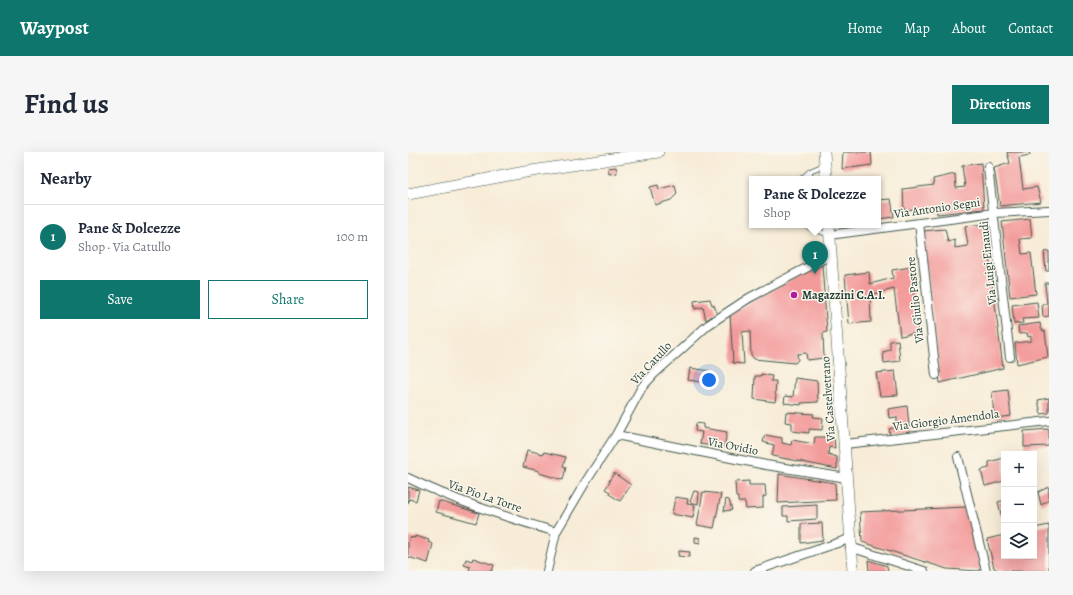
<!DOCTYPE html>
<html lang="en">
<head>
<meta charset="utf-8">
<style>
  body { margin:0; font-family:Alegreya,serif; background:#f6f6f7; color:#1f2937 }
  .controls { position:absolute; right:12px; bottom:12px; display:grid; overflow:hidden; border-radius:0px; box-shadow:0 4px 16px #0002 }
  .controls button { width:36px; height:36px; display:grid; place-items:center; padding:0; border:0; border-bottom:1px solid #e0e1e3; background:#fff; color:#1f2937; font:20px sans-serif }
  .you { position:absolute; left:301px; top:228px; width:14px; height:14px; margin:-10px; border:3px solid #fff; border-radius:50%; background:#1a73e8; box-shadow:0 0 0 6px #1a73e833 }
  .badge { display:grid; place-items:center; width:26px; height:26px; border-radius:50%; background:#0f766e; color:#fff; font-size:13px; font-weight:700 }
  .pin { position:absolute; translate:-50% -33px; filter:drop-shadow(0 1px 2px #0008) }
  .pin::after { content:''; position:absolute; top:21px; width:14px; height:12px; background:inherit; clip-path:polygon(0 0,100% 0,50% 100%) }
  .popup { position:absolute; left:341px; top:24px; width:132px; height:52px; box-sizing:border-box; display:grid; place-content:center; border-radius:0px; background:#fff; filter:drop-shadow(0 1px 3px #0005); font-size:13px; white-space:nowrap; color:#747a83 }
  .popup b { font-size:15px; color:#1f2937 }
  .popup::after { content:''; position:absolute; left:50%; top:100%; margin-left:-8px; border:8px solid transparent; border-top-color:#fff }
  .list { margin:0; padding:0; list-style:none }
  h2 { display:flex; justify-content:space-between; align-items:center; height:52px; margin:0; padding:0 16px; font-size:17px }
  h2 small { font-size:13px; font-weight:400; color:#747a83 }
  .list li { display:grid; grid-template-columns:26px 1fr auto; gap:12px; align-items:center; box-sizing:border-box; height:64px; padding:0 16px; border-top:1px solid #e0e1e3 }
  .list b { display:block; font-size:15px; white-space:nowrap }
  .list p { margin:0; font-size:13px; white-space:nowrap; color:#747a83 }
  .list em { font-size:13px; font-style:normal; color:#747a83 }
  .actions { display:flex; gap:8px; padding:12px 16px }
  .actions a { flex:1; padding:9px 0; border:1px solid #0f766e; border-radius:0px; text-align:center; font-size:14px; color:#0f766e }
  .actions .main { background:#0f766e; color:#fff }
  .icon { flex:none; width:22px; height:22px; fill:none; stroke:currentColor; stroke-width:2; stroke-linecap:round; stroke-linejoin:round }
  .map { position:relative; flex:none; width:641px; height:419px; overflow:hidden; border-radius:0px }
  header { display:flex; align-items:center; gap:24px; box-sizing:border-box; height:56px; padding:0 20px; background:#0f766e; color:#fff }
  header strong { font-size:19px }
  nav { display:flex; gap:22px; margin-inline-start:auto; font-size:14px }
  .intro { display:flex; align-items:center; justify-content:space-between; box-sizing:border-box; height:96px; padding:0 24px }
  h1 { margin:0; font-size:28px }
  .button { padding:10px 18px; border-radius:0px; background:#0f766e; color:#fff; font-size:14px; font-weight:700 }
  main { display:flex; gap:24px; padding:0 24px }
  aside { flex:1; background:#fff; border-radius:0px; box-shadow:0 4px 16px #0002 }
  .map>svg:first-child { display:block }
  .building { fill:#f39b9b }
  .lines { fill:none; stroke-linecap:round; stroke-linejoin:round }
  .lane-casing { stroke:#3f574c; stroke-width:5.5 }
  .street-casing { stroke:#3f574c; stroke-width:10 }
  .secondary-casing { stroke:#3f574c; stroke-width:12 }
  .lane { stroke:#fff; stroke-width:4 }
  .street { stroke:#fff; stroke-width:8 }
  .secondary { stroke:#fff; stroke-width:11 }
  .poi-dot { fill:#b5179e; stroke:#fbf7ec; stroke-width:1.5 }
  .labels { text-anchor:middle; stroke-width:3; stroke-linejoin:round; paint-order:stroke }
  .street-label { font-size:12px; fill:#1f3d34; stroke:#fbf7ec }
  .poi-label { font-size:12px; font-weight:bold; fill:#1f3d34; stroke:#fbf7ec; text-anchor:start }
</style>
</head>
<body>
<header>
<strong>Waypost</strong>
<nav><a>Home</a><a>Map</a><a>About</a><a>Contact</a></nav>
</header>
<div class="intro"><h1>Find us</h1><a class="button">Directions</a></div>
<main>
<aside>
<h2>Nearby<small></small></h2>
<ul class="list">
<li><span class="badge">1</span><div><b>Pane &amp; Dolcezze</b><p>Shop · Via Catullo</p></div><em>100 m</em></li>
</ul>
<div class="actions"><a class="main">Save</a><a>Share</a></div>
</aside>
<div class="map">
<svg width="641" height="419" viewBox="0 0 641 419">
  <rect width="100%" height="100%" fill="#fbf7ec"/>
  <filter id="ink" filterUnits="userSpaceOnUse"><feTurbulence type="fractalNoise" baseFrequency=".025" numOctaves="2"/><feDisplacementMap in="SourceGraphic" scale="8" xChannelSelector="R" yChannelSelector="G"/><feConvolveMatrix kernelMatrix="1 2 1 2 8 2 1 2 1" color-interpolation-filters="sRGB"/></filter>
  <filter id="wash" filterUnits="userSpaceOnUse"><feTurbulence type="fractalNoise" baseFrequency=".012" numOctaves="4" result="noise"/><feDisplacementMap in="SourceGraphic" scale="16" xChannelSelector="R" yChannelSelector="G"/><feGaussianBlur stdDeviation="0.9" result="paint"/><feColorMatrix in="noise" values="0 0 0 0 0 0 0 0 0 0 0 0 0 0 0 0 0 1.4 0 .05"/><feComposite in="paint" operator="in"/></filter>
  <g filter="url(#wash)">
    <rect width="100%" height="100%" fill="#f7ecd7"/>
    <g id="blocks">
      <path class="building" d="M435,0H463L464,13L434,17Z
        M599,0H621L622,3L611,5L615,37L629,35L633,50L592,54L586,16L602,11Z
        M573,11L576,57L529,62V55L496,58L495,37L526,33L525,27L547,22L548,36L557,35L554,14Z
        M208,15L209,21L201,22L200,16Z
        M250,33L251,37L267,33L269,42L263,48L247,53L242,35Z
        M483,47L486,65L470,67V48Z
        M622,67L624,86L612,87L614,102L623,101L628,142L602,145L594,70Z
        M577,72L595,216L532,231L515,79L537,77L540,90L547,88V96L560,94L557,74Z
        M641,99V119H638L636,100Z
        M414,113L419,180L415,181L416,206L399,208L398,201L389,202L390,208L387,211L346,207L343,203L342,179L334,180L336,212L325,211L322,162L400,118Z
        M503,115L510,181L492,184L486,137L462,143L463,170L441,172L437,123L461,120L462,132L485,126L484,118Z
        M637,131H641V164L635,165L634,152H639Z
        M302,147L304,153H306L309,161L298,168L295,155L287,157L286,149Z
        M629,150L631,166L614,167L615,171L606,172L604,153Z
        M632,171L633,176L635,179H637L640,205L609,212L607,191L623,189V184L620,185L619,181L611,182L610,174Z
        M490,188L492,209L476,211L475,200L482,198V189Z
        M282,216L302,219L301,231L280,228Z
        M487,219L490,243L472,244L468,221Z
        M353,222L364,224L363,229H368L367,242L368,243L367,250L346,247L347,224H353Z
        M387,226L409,229L410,250L393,251V253L376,251L377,244L385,245Z
        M600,238L603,264L586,266L584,240Z
        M641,246V261L633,262L630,248Z
        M499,254L502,282L482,285L481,277L489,275V265L481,266L480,257Z
        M378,260L406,262L405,265L415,266L414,278L401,277V281L384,279V271L377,270Z
        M288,271L295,272V276L319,280L316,296L292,292L294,280L287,279Z
        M641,277V294L616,295V279Z
        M357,283L374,286V291L383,293L384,288L406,292L407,285H426L427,296L421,295L420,302L429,305V317L364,304L366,293L355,290Z
        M119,298L135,302L136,300L158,305L155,314L158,315L155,328L131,321V319L115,315Z
        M596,306V329L577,334L573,318L581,316V310Z
        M206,321L223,333L212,349L201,342L202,340L197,337L202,330L201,329Z
        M371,322L427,331L428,348L370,351Z
        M341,329V333H357L358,344L355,345V356L338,357L337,350H330V345H328L327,330Z
        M0,335L11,338L8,349L1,347L0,351Z
        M641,335V348L633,353L630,340Z
        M286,339L291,340L290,352L282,350Z
        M295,340L313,342L306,376L289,373Z
        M267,345L280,347L279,352L287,353L285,366L264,362Z
        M318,347L321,348L324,358L316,359Z
        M596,348V366H594L590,350Z
        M31,349L71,361L68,371L28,360Z
        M409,353V367L380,369V364H375V355Z
        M558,355L573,416L571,419L539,417L454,390L452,360Z
        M414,371L415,388L393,391V372Z
        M641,373V419H597L590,418L586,416L579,387L596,383V404H626V376Z
        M7,384L21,388L20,390L25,392L20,411L0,405V391L2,385L7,386Z
        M287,385L292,386V391L287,390Z
        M271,399L282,400L281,405L270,404Z
        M65,406L86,413L84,419H61L62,415L56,413L58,407L64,409Z
        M460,408L479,414L480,419H461Z"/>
    </g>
  </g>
  <g filter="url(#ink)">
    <use href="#blocks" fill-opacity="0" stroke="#3f574c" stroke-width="1"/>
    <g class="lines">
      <g class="lane-casing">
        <path id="lane" d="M402,19V27
          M393,27L402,19L416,13
          M383,73H394
          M395,73L421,83"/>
      </g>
      <g class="street-casing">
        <path id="street" d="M580,15L602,205
          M511,71L528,223
          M421,83L587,61L641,58
          M208,283L358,313L439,326
          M437,292L641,269
          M550,305L578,419
          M0,326C49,350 96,364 148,380
          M442,395L516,419
          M139,419L148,380L177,331L208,283L234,235L246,222L300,173L341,146L423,103
          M347,419L441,387"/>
      </g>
      <g class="secondary-casing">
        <path id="secondary" d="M416,0L418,27
          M0,42L117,20L250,0
          M421,73L445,419"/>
      </g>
      <use href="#lane" class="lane"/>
      <use href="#street" class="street"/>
      <use href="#secondary" class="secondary"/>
    </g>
  </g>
  <circle class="poi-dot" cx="386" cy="143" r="4"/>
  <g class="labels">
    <g class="street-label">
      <text transform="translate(529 56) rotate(-8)" y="4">Via Antonio Segni</text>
      <text transform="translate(580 111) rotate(-96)" y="4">Via Luigi Einaudi</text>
      <text transform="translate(507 148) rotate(-96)" y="4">Via Giulio Pastore</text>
      <text transform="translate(243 211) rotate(-47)" y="4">Via Catullo</text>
      <text transform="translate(420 247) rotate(-94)" y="4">Via Castelvetrano</text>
      <text transform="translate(538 268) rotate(-7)" y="4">Via Giorgio Amendola</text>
      <text transform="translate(325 294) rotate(11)" y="4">Via Ovidio</text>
      <text transform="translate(77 344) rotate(19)" y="4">Via Pio La Torre</text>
    </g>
    <g class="poi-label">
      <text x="394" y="147">Magazzini C.A.I.</text>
    </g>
  </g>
</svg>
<div class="controls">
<button>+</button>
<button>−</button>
<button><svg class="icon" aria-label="layers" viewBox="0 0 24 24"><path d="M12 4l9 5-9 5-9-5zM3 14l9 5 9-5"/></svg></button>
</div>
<div class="you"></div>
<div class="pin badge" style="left:407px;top:122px">1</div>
<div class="popup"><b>Pane &amp; Dolcezze</b>Shop</div>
</div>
</main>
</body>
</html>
